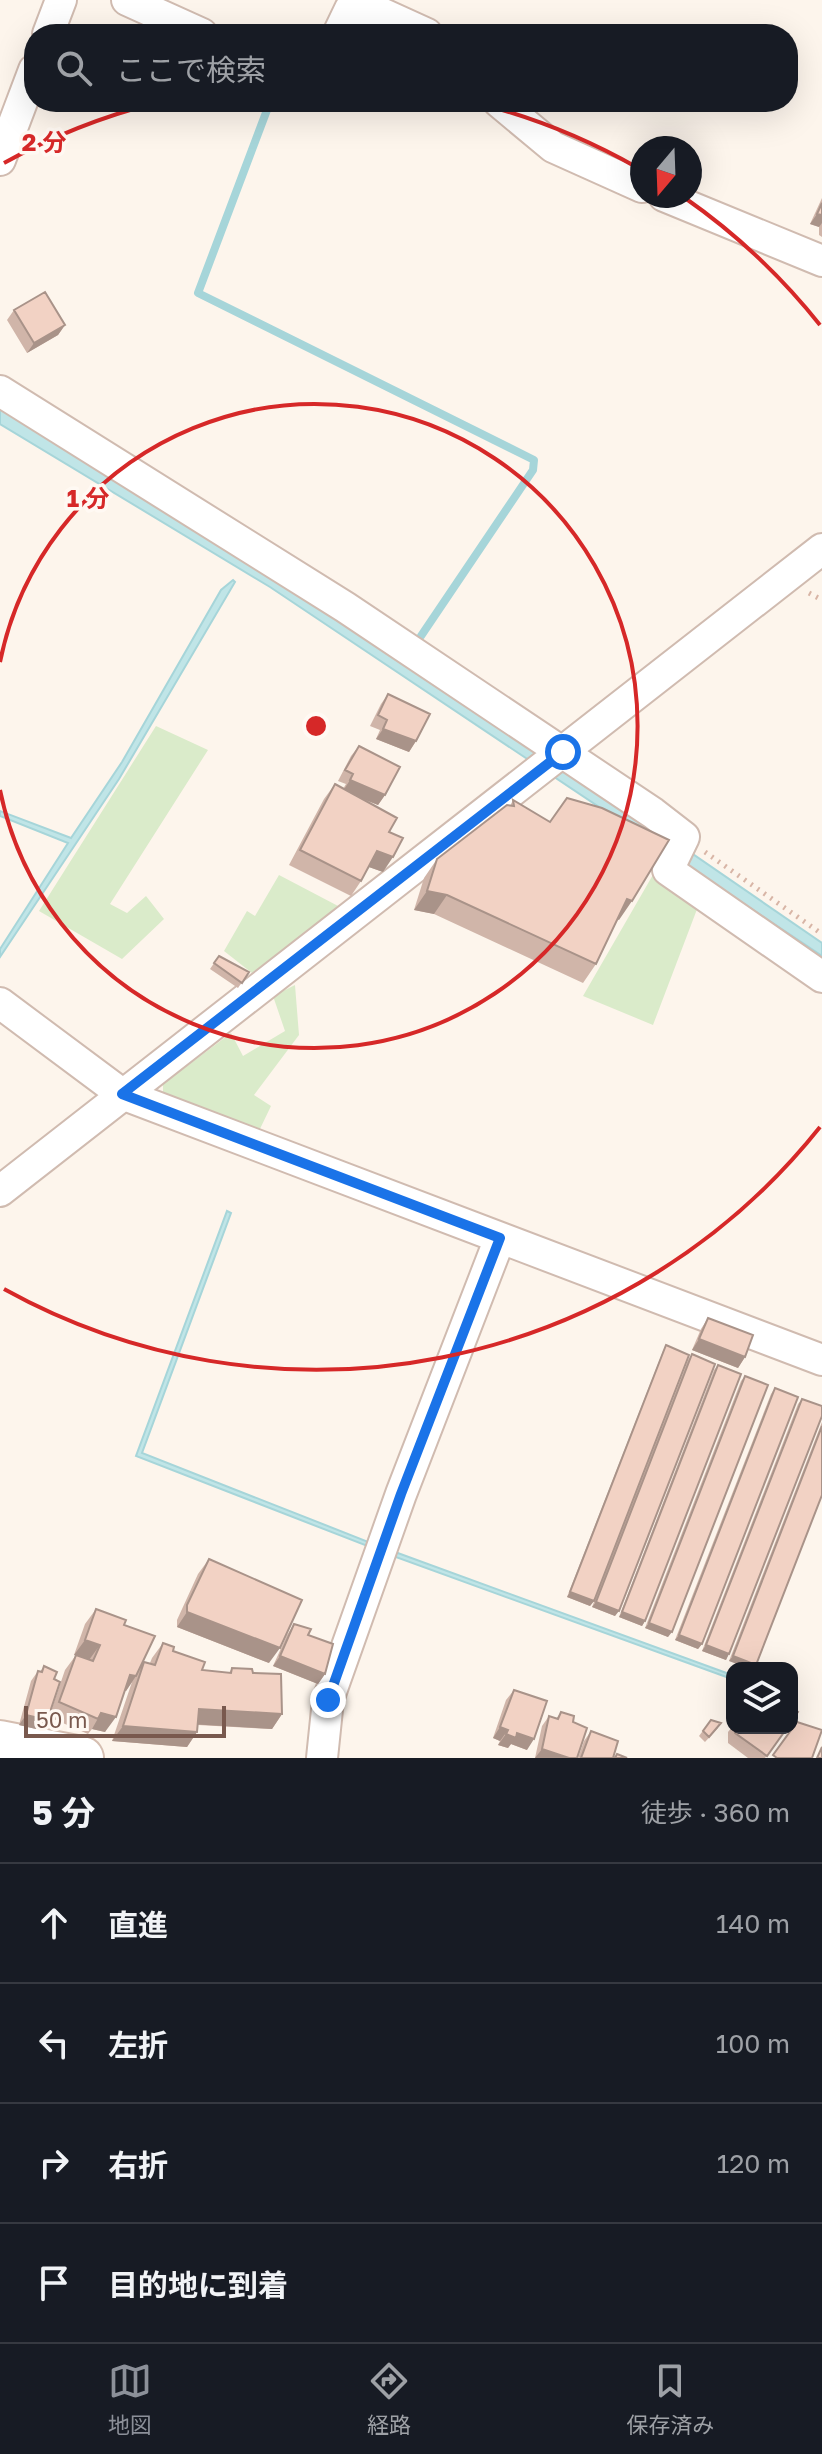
<!DOCTYPE html>
<html lang="ja">
<head>
<meta charset="utf-8">
<style>
  body { margin:0; font-family:"Golos Text","Noto Sans JP",sans-serif; background:#242831; color:#f1f3f6 }
  .controls { position:absolute; right:24px; bottom:24px; display:grid; overflow:hidden; border-radius:16px; box-shadow:0 8px 32px #0002 }
  .controls button { width:72px; height:72px; display:grid; place-items:center; padding:0; border:0; border-bottom:2px solid #363941; background:#171b24; color:#f1f3f6; font:40px sans-serif }
  .compass { position:absolute; left:630px; top:136px; width:72px; height:72px; border-radius:50%; background:#171b24; box-shadow:0 8px 32px #0002; rotate:199deg }
  .scale { position:absolute; left:24px; bottom:20px; width:202px; box-sizing:border-box; padding-left:8px; border:4px solid #79594e; border-top:0; font-size:22px; line-height:28px; white-space:nowrap; color:#79594e; -webkit-text-stroke:6px #fff9f3; paint-order:stroke }
  .stop { position:absolute; width:24px; height:24px; margin:-18px; border:6px solid #1a73e8; border-radius:50%; background:#fff }
  .stop.end { background:#1a73e8; border-color:#fff; box-shadow:0 2px 8px #0008 }
  .list { margin:0; padding:0; list-style:none }
  h2 { display:flex; justify-content:space-between; align-items:center; height:104px; margin:0; padding:0 32px; font-size:34px }
  h2 small { font-size:26px; font-weight:400; color:#9ea1a6 }
  .list li { display:grid; grid-template-columns:52px 1fr auto; gap:24px; align-items:center; box-sizing:border-box; height:120px; padding:0 32px; border-top:2px solid #363941 }
  .list b { display:block; font-size:30px; white-space:nowrap }
  .list em { font-size:26px; font-style:normal; color:#9ea1a6 }
  .icon { flex:none; width:44px; height:44px; fill:none; stroke:currentColor; stroke-width:2; stroke-linecap:round; stroke-linejoin:round }
  .map { position:relative; flex:none; width:822px; height:1758px; overflow:hidden }
  .search { position:absolute; background:#171b24; box-shadow:0 8px 32px #0002; left:24px; right:24px; top:24px; height:88px; display:flex; align-items:center; gap:20px; box-sizing:border-box; padding:0 28px; border-radius:32px; color:#9ea1a6; font-size:30px }
  .sheet { height:584px; background:#171b24 }
  nav { display:flex; justify-content:space-around; align-items:center; box-sizing:border-box; height:112px; border-top:2px solid #363941; background:#171b24; font-size:22px; color:#9ea1a6 }
  nav a { display:grid; justify-items:center; gap:4px }
  nav .on { color:#8c9099 }
  .map>svg:first-child { display:block }
  .green { fill:#daebca }
  .water { fill:#c0e5e7; stroke:#a6d5d9; stroke-width:2 }
  .lines { fill:none; stroke-linecap:round; stroke-linejoin:round }
  .stream { stroke:#a6d5d9; stroke-width:8 }
  .minor-casing { stroke:#d0bbb0; stroke-width:34 }
  .secondary-casing { stroke:#d5beb1; stroke-width:46 }
  .path { stroke:#d8b5a6; stroke-width:5; stroke-dasharray:2 6; stroke-linecap:butt }
  .minor { stroke:#fff; stroke-width:30 }
  .secondary { stroke:#fff; stroke-width:42 }
  .wall { fill:#d0b5a9 }
  .shaded-wall { fill:#a99389 }
  .building { fill:#f2d2c4; stroke:#a99389; stroke-width:2 }
  .route { stroke:#1a73e8; stroke-width:10 }
  .ring { fill:none; stroke:#d62828; stroke-width:4 }
  .centre { fill:#d62828; stroke:#fff9f3; stroke-width:4 }
  .ring-label { font-size:24px; text-anchor:middle; font-weight:bold; fill:#d62828; stroke:#fff9f3; stroke-width:7; stroke-linejoin:round; paint-order:stroke }
</style>
</head>
<body>
<div class="map">
<svg width="822" height="1758" viewBox="0 0 822 1758">
  <rect width="100%" height="100%" fill="#fdf5ec"/>
  <path class="green" d="M156,726L208,750L110,904L127,913L146,896L164,919L122,959L39,911Z
    M654,873L699,904L653,1025L583,996Z
    M279,875L340,907L252,973L224,951L247,911L255,916Z
    M295,985L299,1035L254,1095L271,1106L258,1133L163,1095V1084L231,1033L243,1056L285,1031L273,996Z"/>
  <path class="water" d="M0,408L264,570L530,742L822,943V956L270,587L0,424Z
    M233,580L235,582L119,779L0,957V949L68,843L0,816V811L71,838L122,762L221,590Z
    M227,1211L231,1213L142,1453L371,1543L370,1547L136,1456Z
    M395,1552L732,1675V1679L393,1556Z"/>
  <g class="lines">
    <path class="stream" d="M270,102L198,293L534,460L533,470L421,636"/>
    <g class="minor-casing">
      <path id="minor" d="M127,0L202,34
        M48,34L61,0
        M338,34L350,9L381,13L427,34
        M499,102L553,147L642,187
        M0,160L34,70
        M664,196L822,261
        M0,391L345,607L653,813L684,837L668,870L822,977
        M0,1003L122,1094L822,1360
        M0,1191L822,549
        M322,1758L328,1700L401,1494L500,1238"/>
    </g>
    <g class="secondary-casing">
      <path id="secondary" d="M0,1742L82,1758"/>
    </g>
    <path class="path" d="M809,593L822,600
      M705,852L822,934"/>
    <use href="#minor" class="minor"/>
    <use href="#secondary" class="secondary"/>
  </g>
  <path class="wall" d="M822,198V237L819,235V227L810,224Z
    M14,310L65,325L58,335L27,353L7,320Z
    M388,694L416,741L409,752L376,739L380,730L370,726L381,704Z
    M359,746L385,795L378,805L358,797L389,832L383,872L369,867L361,881L351,896L289,865L324,799L335,784L343,789L346,784L338,781L351,756Z
    M513,800L619,920L618,919L596,964L583,983L434,914L414,910L424,878L437,859L510,806Z
    M219,956L249,972L238,988L210,969Z
    M708,1318L745,1357L738,1368L692,1350L701,1329Z
    M666,1345L594,1601L590,1606L567,1597L663,1351Z
    M692,1354L615,1616L592,1607L688,1360Z
    M718,1365L645,1621L642,1626L619,1617L714,1370Z
    M745,1376L668,1637L645,1628L741,1381Z
    M775,1388L702,1644L698,1649L675,1640L771,1394Z
    M802,1399L726,1660L702,1651L798,1404Z
    M822,1422V1495L756,1665L729,1661Z
    M209,1559L269,1663L177,1627V1620L198,1574Z
    M96,1609L124,1625L140,1668L144,1662L150,1663L152,1658L163,1643L202,1670L229,1673L232,1668L253,1673L282,1714L272,1729L198,1725L197,1732L187,1747L112,1741L132,1682L126,1691H124L105,1732L92,1729L88,1734L49,1717L65,1670L76,1655H74L85,1624Z
    M294,1624L325,1674L318,1684L273,1666L287,1635Z
    M44,1666L54,1679L49,1715L42,1726L39,1725L36,1729L19,1725L31,1681L38,1671L40,1672Z
    M514,1690L527,1750L511,1744L508,1748L498,1745L500,1741L493,1738L506,1700Z
    M561,1712L573,1722L577,1758H535L542,1726L549,1716L556,1719Z
    M711,1720L718,1728L705,1742L699,1736Z
    M732,1727V1728H787L765,1758H748L728,1743V1732Z
    M591,1731L613,1758H578L584,1741Z"/>
  <path class="shaded-wall" d="M817,214L822,215V223L819,227L810,224Z
    M65,325L58,335L27,353L34,343Z
    M383,729L416,741L409,752L376,739Z
    M350,780L385,795L378,805L343,791Z
    M377,851L393,857L383,872L366,866Z
    M427,891L447,895L434,914L414,910Z
    M627,899L632,901L619,920L614,918Z
    M699,1339L745,1357L738,1368L692,1350Z
    M570,1592L594,1601L590,1606L567,1597Z
    M596,1602L619,1611L615,1616L592,1607Z
    M187,1612L280,1648L269,1663L177,1627Z
    M622,1612L645,1621L642,1626L619,1617Z
    M649,1623L672,1632L668,1637L645,1628Z
    M679,1635L702,1644L698,1649L675,1640Z
    M85,1640L100,1645L89,1660L74,1655Z
    M706,1645L729,1654L726,1660L702,1651Z
    M280,1656L325,1674L318,1684L273,1666Z
    M733,1656L756,1665L754,1668H747L729,1661Z
    M130,1675L136,1676L126,1691L119,1690Z
    M199,1709L282,1714L272,1729L189,1724Z
    M101,1713L116,1717L105,1732L92,1729Z
    M44,1714L49,1715L42,1726L39,1725L36,1729L19,1725L26,1715Z
    M123,1726L197,1732L187,1747L112,1741Z
    M500,1727L508,1730L500,1741L493,1738Z
    M517,1733L534,1739L527,1750L511,1744L508,1748L498,1745L506,1734Z
    M542,1749L569,1758H535Z"/>
  <path class="building" d="M822,203V215L817,214Z
    M45,292L65,325L34,343L14,310Z
    M388,694L430,714L416,741L383,729L387,720L378,715Z
    M359,746L400,767L385,795L350,780L353,774L345,770Z
    M335,784L397,818L389,832L403,838L393,857L377,851L361,881L300,850Z
    M567,798L602,808L669,840L632,901L627,899L596,964L447,895L427,891L437,859L507,805L514,806L513,800L550,822Z
    M219,956L249,972L242,983L214,963Z
    M708,1318L753,1335L745,1357L699,1339Z
    M666,1345L689,1355L594,1601L570,1592Z
    M692,1354L715,1364L619,1611L596,1602Z
    M718,1365L741,1374L645,1621L622,1612Z
    M745,1376L768,1385L672,1632L649,1623Z
    M775,1388L798,1397L702,1644L679,1635Z
    M802,1399L822,1406V1416L729,1654L706,1645Z
    M822,1426V1495L756,1665L733,1656Z
    M209,1559L302,1600L280,1648L187,1612V1605Z
    M96,1609L126,1620L124,1625L155,1636L136,1676L130,1675L116,1717L101,1713L98,1719L59,1702L76,1655L93,1661L100,1645L85,1640Z
    M294,1624L311,1629L308,1635L333,1644L325,1674L280,1656Z
    M163,1643L174,1647L173,1651L205,1662L202,1670L231,1673L232,1668L252,1669L253,1673L281,1674L282,1714L199,1709L197,1732L123,1726L144,1662L155,1665Z
    M44,1666L57,1672L54,1679L60,1682L49,1715L44,1714L43,1719L26,1715L38,1671L42,1672Z
    M514,1690L547,1701L534,1739L517,1733L516,1738L506,1734L508,1730L500,1727Z
    M792,1707L798,1712L792,1720Z
    M561,1712L574,1716L573,1722L587,1728L577,1758H569L542,1749L549,1716L558,1719Z
    M711,1720L721,1723L709,1737L703,1731Z
    M797,1722L822,1730L812,1758H777L773,1755Z
    M735,1728H787L767,1756L735,1733Z
    M591,1731L618,1741L613,1758H581Z
    M822,1747V1758H817Z
    M617,1754L627,1758H615Z"/>
  <g class="lines">
    <path class="route" d="M328,1700L401,1494L500,1238L122,1094L563,752"/>
  </g>
  <g class="ring">
    <path d="M0 662A322 322 0 1 1 0 790"/>
    <path d="M820 1127A644 644 0 0 1 4 1289M4 163A644 644 0 0 1 155 103M477 103A644 644 0 0 1 638 168M685 198A644 644 0 0 1 820 325"/>
  </g>
  <circle cx="316" cy="726" r="12" class="centre"/>
  <g class="ring-label">
    <text x="44" y="151">2 分</text>
    <text x="88" y="507">1 分</text>
  </g>
</svg>
<div class="controls">
<button><svg class="icon" aria-label="layers" viewBox="0 0 24 24"><path d="M12 4l9 5-9 5-9-5zM3 14l9 5 9-5"/></svg></button>
</div>
<svg class="compass" viewBox="-18 -18 36 36"><path d="M0-13l5 13h-10z" fill="#e53935"/><path d="M0 13l5-13h-10z" fill="#9ea1a6"/></svg>
<div class="scale">50 m</div>
<div class="stop" style="left:563px;top:752px"></div>
<div class="stop end" style="left:328px;top:1700px"></div>
<div class="search"><svg class="icon" aria-label="search" viewBox="0 0 24 24"><circle cx="10" cy="10" r="6"/><path d="M15 15l6 6"/></svg>ここで検索</div>
</div>
<section class="sheet">
<h2>5 分<small>徒歩 · 360 m</small></h2>
<ul class="list">
<li><svg class="icon" aria-label="ahead" viewBox="0 0 24 24"><path d="M12 20V5M6 11l6-6 6 6"/></svg><div><b>直進</b></div><em>140 m</em></li>
<li><svg class="icon" aria-label="left" viewBox="0 0 24 24"><path d="M17 20v-9H6M10 6l-5 5 5 5"/></svg><div><b>左折</b></div><em>100 m</em></li>
<li><svg class="icon" aria-label="right" viewBox="0 0 24 24"><path d="M7 20v-9h11M14 6l5 5-5 5"/></svg><div><b>右折</b></div><em>120 m</em></li>
<li><svg class="icon" aria-label="arrive" viewBox="0 0 24 24"><path d="M6 21V4h12l-3 4 3 4H6"/></svg><div><b>目的地に到着</b></div></li>
</ul>
</section>
<nav>
<a class="on"><svg class="icon" aria-label="map" viewBox="0 0 24 24"><path d="M3 6l6-2 6 2 6-2v14l-6 2-6-2-6 2zM9 4v14M15 6v14"/></svg>地図</a>
<a><svg class="icon" aria-label="directions" viewBox="0 0 24 24"><path d="M12 3l9 9-9 9-9-9zM9 14v-3h6M13 9l2 2-2 2"/></svg>経路</a>
<a><svg class="icon" aria-label="saved" viewBox="0 0 24 24"><path d="M7 4h10v16l-5-4-5 4z"/></svg>保存済み</a>
</nav>
</body>
</html>
